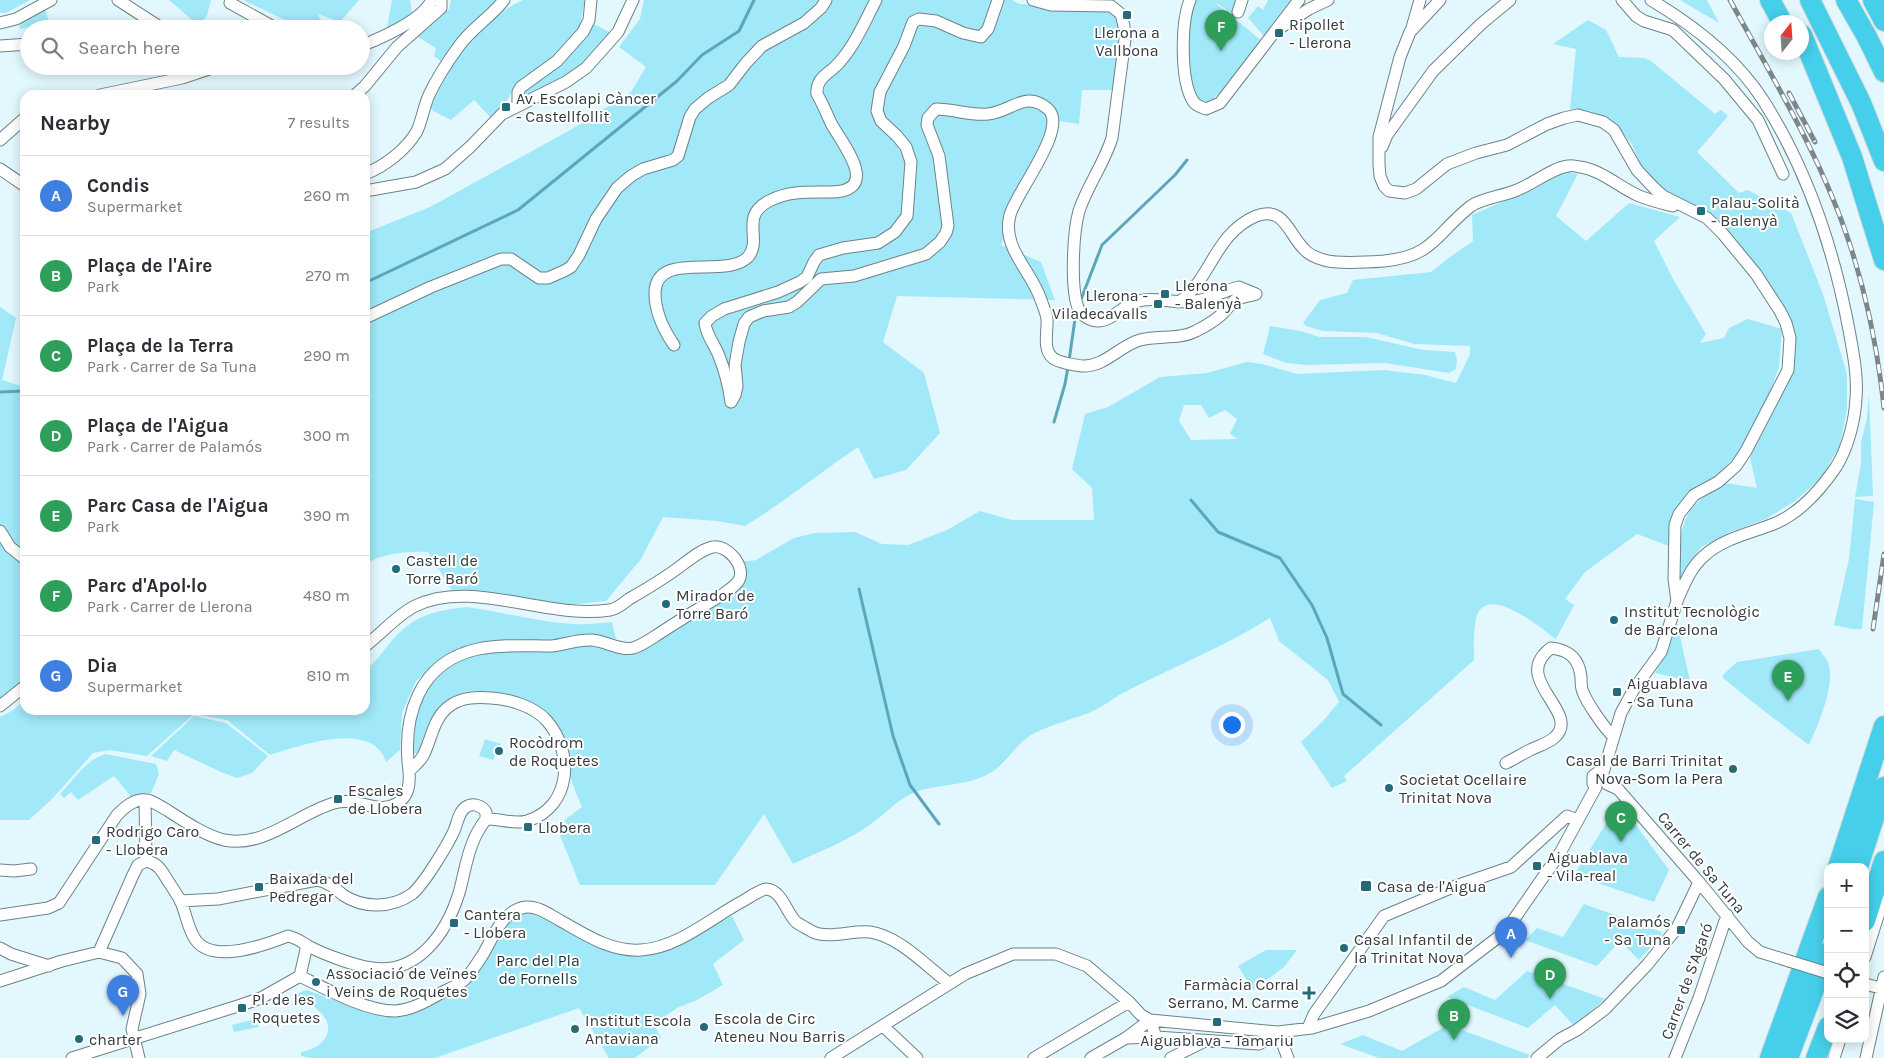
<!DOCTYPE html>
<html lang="en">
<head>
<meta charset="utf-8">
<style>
  body { margin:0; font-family:Karla,sans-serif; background:#f2f2f3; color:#2b2b33 }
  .controls { position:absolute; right:15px; bottom:15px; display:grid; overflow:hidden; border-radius:10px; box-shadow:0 2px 12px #0003 }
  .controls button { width:45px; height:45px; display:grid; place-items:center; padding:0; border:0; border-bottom:1px solid #e1e1e2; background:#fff; color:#2b2b33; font:25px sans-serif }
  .compass { position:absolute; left:1764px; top:15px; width:45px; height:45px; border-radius:50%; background:#fff; box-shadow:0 2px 12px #0003; rotate:17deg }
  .you { position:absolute; left:1231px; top:724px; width:18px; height:18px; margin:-12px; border:4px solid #fff; border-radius:50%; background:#1a73e8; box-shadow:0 0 0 8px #1a73e833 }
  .badge { display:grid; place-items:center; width:32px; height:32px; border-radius:50%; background:#2563eb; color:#fff; font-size:16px; font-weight:700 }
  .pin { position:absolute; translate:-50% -41px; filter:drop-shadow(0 1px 2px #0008) }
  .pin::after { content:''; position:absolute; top:26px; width:18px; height:15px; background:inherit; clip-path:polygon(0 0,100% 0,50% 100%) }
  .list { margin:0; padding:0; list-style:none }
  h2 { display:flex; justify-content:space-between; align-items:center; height:65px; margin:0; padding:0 20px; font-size:21px }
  h2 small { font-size:16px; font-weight:400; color:#7c7c81 }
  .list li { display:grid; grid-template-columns:32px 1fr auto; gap:15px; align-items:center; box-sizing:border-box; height:80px; padding:0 20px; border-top:1px solid #e1e1e2 }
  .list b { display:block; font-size:19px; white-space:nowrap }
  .list p { margin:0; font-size:16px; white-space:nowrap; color:#7c7c81 }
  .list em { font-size:16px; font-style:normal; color:#7c7c81 }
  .icon { flex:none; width:28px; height:28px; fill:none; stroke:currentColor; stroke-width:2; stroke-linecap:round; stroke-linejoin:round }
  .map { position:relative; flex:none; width:1884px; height:1058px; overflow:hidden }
  .search { position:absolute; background:#fff; box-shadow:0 2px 12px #0003; left:20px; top:20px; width:350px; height:55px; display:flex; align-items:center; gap:12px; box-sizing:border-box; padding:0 18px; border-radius:28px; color:#7c7c81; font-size:19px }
  .panel { position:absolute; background:#fff; box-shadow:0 2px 12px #0003; left:20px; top:90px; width:350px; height:625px; border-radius:15px }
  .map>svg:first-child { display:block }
  .green { fill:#a1e8f9; fill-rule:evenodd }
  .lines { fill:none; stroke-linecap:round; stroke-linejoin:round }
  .stream { stroke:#5ca7b7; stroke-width:3 }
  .street-casing { stroke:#6e8286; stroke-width:13 }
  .highway-casing { stroke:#d6d8d8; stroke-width:22 }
  .street { stroke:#fff; stroke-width:11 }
  .highway { stroke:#46cfea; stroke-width:20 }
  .rail-casing { stroke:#7a888c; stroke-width:5 }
  .rail { stroke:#fff; stroke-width:3; stroke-dasharray:9; stroke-linecap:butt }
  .street-bridge-casing { stroke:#6e8286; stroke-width:13; stroke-linecap:butt }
  .street-bridge { stroke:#fff; stroke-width:11 }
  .poi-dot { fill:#246b79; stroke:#fff; stroke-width:2 }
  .labels { text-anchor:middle; stroke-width:4; stroke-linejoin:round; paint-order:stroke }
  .poi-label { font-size:16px; fill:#333b3d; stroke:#fff; text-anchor:start }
  .street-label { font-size:16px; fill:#333b3d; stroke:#fff }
  .park-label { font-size:16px; fill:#12363e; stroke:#fff }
</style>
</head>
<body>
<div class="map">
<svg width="1884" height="1058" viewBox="0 0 1884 1058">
  <rect width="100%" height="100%" fill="#e2f8fe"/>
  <path class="green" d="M0,0H30L6,13H0Z
    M169,0H211L207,15L199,26Z
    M243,0H359L340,22L318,14L324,29H304Z
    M392,0H410L412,14L387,28Z
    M451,0H500L443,63L434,56L436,48L418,37L449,9Z
    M523,0H585L579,29L548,64L515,86L504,106L493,120L474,100L451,120L433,111L431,107C451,63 477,21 523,0Z
    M644,0H1012L1019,4L1111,11C1130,30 1118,66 1115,90H1082L1079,124L1060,121L1020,201L1001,245L1041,262L1055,300L897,296L883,342L924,373L940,433L906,470L874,479L858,447C820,473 784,502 745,526L717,521L663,517L641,559L606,601L567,605L453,592L428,552C406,551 385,553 365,564V233L430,207L572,129L631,92L646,67L619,47L640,19Z
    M1194,0H1237L1232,13L1213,1L1262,41L1222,91L1214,98L1212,103H1201L1190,86L1186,41Z
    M1268,0H1291L1264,36L1248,18L1258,6L1263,10Z
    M1680,0H1707L1719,23Z
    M45,8L49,23L20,29L19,26L21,24L20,22Z
    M1588,20L1606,30L1619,57L1644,58L1651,61L1715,114L1721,110L1728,116L1697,152L1739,193L1748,190L1791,213L1823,294L1847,374V409L1840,445L1821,478L1795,501L1766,519L1730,532L1701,547L1679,581C1680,557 1677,524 1694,506C1702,497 1715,490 1725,483L1757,488L1750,458L1790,376L1794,337L1768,284L1738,242L1710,213L1675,196L1658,185L1642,168L1632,144L1611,121L1590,111L1570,109L1576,49L1553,44Z
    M594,24L611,33L583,66L564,78L524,98L521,94L524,90C555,68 573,56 594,24Z
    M1566,171L1578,174L1556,216L1586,241L1629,203L1680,217L1654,241L1673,279L1706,334L1700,343L1724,338L1729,328L1748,319L1782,329L1779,367L1770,392L1742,450L1716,476L1698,485L1686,495L1674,511L1669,546L1637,534L1585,572L1565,599L1574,605L1556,639C1542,629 1486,581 1476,618C1473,631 1474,647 1474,660L1344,776L1347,781L1332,788L1301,742L1323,721L1339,702L1328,680L1279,641L1270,618C1222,648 1170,668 1121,694C1112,699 1104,706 1095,710C1076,719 1054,723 1035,733C1016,742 1008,763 990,773C966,787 938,783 913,793C897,800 885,814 871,824C848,841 818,852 793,864L764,814L715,885H580L559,833L566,819L582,807C578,797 572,785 570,774C569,767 571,759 569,751C560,715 531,698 496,693C478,690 460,689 445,702C426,718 431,742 417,755L414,752L413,740L417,706L434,677L460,659L482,652L588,644L627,653L736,588L744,571V561H750L756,560L794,538L815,533L855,532L882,544L908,545L947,530L980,511L1012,520H1094L1092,488L1072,469L1085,414L1108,407L1160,377L1207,373L1247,362L1262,364L1297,374L1384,370L1425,375L1456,383L1470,354V346L1414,344L1377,333L1323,331L1306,326L1303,323L1320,300L1347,293L1353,280L1431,272L1450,257L1473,241L1472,215L1532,189ZM1184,405H1201L1209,418L1225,410L1237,419L1230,434L1238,439L1191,440L1179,421Z
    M0,307L16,318L2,380L21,386L25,384V678L0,699Z
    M1270,326L1300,331L1320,337H1366L1423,350L1455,352L1457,360L1456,369L1449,373L1385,363L1307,365L1286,363L1263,354Z
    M1869,394L1873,496L1855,497L1861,464V443L1867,418Z
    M1855,499L1874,502L1862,629H1851L1834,625L1849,559Z
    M467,607C502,612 537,622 574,624C586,625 600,623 612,622L616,639L591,635L554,641L510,639L478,643L450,652L416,681L402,713L400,750L386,762C372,719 300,746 270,755L227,720L194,714L147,756L110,750L93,753L52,799L29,820H0V717L12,711L25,700V710H365V670C375,663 381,654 389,644C412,616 432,611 467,607Z
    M1677,623L1690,681L1655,673L1668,651Z
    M1819,649C1822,654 1828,660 1829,666C1835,686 1817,727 1809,745L1764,711L1723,678V675L1737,662Z
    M194,716L226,723L268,756L252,773L237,778L221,772L174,750L167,761L151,756Z
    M485,739L501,744L493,760L479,756Z
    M106,754L156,764L159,774L151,793H146L133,799L114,776L78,800L71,792L64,798L60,794C74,780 85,760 106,754Z
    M1617,806L1622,807L1625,810L1669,870L1654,902L1574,875Z
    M1584,904L1662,932L1661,936L1639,960L1620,941L1597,966L1525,940L1537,928L1563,937Z
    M527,913L547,917L628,954L644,955L674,945L732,916L744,940L713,964L723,985L697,1000L677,1008L654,1024L661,1038L635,1058H609L579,1008L435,1058H311L301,1056V1052C311,1050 320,1047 326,1037C336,1016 309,1004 295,994L307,990L344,1004L379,1013L399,1015L425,1009L461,987L478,973L512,918Z
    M1266,950H1297L1284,967L1253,990L1238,966Z
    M1527,971L1605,999L1574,1026L1555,1005L1528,1028L1447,997L1464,987L1495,1000Z
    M257,1019L259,1027L234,1032L232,1025Z
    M1448,1025L1530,1055L1527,1058H1379L1340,1044L1363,1035L1402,1051Z"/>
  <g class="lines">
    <path class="stream" d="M365,283L518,210L677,81L702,55L739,31L754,0
      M1080,302L1102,245L1175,175L1187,160
      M1069,361L1076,312
      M0,392L25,391
      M1054,422L1065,384L1068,367
      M1191,500L1218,532L1280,558L1312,605L1327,638L1343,694L1381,725
      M859,589L893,736L910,785L939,824"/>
    <g class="street-casing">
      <path id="street" d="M118,0L163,29
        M1033,0L1051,5L1111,6L1121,14L1124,26L1125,39L1112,138C1104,164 1087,186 1079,211C1073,232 1070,291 1079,310C1082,316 1091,321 1098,321C1111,321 1123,306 1135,302C1155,295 1175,305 1196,301C1210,299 1225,290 1239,287L1256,294
        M1190,0C1181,22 1180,80 1193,101C1196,106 1201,107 1206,109L1220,103L1299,0
        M1440,0L1410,32L1400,57L1379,137V165L1380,176L1384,186L1389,191L1405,193L1416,189L1447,164L1476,153L1507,145L1547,124L1564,118L1578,115L1603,122L1614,130L1637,170L1655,189L1663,196L1707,218L1723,234L1756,274L1780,311L1786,323L1790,338L1788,370L1746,451L1736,466L1718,482L1694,495L1679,514L1675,525L1674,579L1677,601L1661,652L1634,689L1621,713L1603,773
        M1622,0L1636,16L1644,21L1673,30L1724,79L1758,120L1783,174
        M1651,0C1693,25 1736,58 1763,100C1807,169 1834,250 1849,330C1853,352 1858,376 1856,398C1855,420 1848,448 1836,467C1821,489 1801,512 1776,523C1752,533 1723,538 1704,556C1690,568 1684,585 1677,601
        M230,3L277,29
        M1238,12L1242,0
        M0,23L16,19L51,0
        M1280,28L1309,9L1328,0
        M1411,31L1420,0
        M0,46L29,44
        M361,46C381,38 422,20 432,0
        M166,66L193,73
        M100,95L182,78L215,67L233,66
        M355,95L365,86L397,47L441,8V0
        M518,105V92L521,87L557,61L583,32L589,20L591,0
        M0,140L25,118
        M1382,147L1387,135L1433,71L1481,24L1510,0
        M0,169L25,186
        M365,174C385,166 406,150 417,131C422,120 424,106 429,95C437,78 448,61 459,46C472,28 491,17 504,0
        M365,191L416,182L445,169L470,147L502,114L566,82L586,68L618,32L633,0
        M1179,302C1211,280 1214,234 1256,216C1284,205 1289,235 1304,249C1308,254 1317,258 1324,260C1337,264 1370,262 1384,261C1435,256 1436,233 1471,206C1482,198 1504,196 1517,190C1533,184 1552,168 1568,166C1571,165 1576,166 1580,167C1601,170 1618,186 1637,195C1648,200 1661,203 1673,206
        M365,318L431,287L501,259H511L539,278H548L564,271L571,267L579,255L596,219L617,188L631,176L643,169L673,160L678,156L690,117L695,109L708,98L729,85L746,63L762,46L804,23L821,8L826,0
        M674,345C663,329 655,312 655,293C656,249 726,280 748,257C763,240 739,216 769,201C788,191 808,192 828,192C882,193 845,147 832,125C827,115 823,104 817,94C816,79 826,75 835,67C854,48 864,23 876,0
        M731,402L735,395L737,386L735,365L739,342L744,324L749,317L763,311L789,307L797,302L821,279L854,276L926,254L940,242L946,233L948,226L939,156L927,125L928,118L936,109C954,109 971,116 988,114C1011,112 1026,89 1048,109C1069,128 1016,192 1010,215C1001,248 1032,271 1041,300C1043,306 1046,312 1047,319C1048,330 1042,350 1053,358C1059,363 1075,365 1082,366C1105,367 1119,346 1140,340C1158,335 1179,340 1196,331C1204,327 1214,321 1221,315C1227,310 1231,302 1237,299C1243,297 1250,296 1256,294
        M731,402C729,387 725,371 719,356C715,345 706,335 705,323L712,316L724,309L778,292L800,282L807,277L814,262L819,255L843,248L878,243L895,232L907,216L911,162L906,147L897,136L881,121L877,111L880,92L904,46L913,22L919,19L936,21L963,33L981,37L988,29L998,0
        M0,531L10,547L25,559
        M365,646C381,634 397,615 415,606C472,578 548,620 610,610C617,609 624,603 629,599C643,591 658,582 671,573C682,566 700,549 713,547C727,544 746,566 739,580C736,586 727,591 722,595C701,607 680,620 660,633C652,638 643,645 633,648C621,651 605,641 592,640C578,639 564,645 551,646C527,646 502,644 478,649C418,662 402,717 409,771
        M0,706L25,686
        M1506,763C1514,759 1522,754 1530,750C1538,746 1549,743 1555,737C1582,712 1509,679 1551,648C1569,650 1579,658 1581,677C1581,682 1581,688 1583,692C1587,703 1605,729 1613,736
        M1607,784L1618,789L1699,882L1748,942L1760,952L1789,961
        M1596,787L1593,784V776L1597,773H1603
        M145,800L146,861
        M0,870L14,871L31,869
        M180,901L218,899L317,880C328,882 335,888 343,895C364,909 392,908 412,894C424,884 447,846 454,831C457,824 459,811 466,807C473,802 482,806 486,812V819
        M0,915L48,908L59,903L117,815C125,807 135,798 147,800C153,801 161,807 167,810C184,821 204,835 224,840C265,848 297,814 334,803C357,796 377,815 396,804C409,797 410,784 409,771C414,766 421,761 424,754C432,737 434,716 451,705C463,697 477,697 491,698C509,699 534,706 547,721C574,752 572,807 527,821C513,825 500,818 486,819
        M0,948L11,954L49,966
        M99,952L133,875L138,865L146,861C158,863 162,871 168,881C172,887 176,893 180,900C186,912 187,927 195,939C212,965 265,945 288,936C297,938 300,941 308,946C323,954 355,966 372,968C418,975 447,932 459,893C464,876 466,858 473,842C476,833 481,826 486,819
        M1865,957L1884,897
        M300,976C326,989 366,1011 395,1011C412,1010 427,1001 441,993C448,989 458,986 464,980C471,974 477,963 482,956C493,938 502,910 526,907C538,906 550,915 561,921C586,935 611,952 641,950C678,948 711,918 743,901C750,897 758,891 766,889C782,890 786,912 796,922C800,925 808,929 813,932C829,939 853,930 870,932C899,936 926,966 949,983
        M0,981L62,961L99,952L122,958L137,974L140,994L132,1029L139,1058
        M1865,984L1884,989
        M883,1026L917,1058
        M1308,1028L1314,1014L1384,916L1453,887L1511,867L1567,816L1578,820
        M1278,1032L1288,1058
        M1126,1038L1156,1037L1259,1044L1278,1032
        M72,1058L241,1005L261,998L300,976L307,945
        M831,1058L965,974L1013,954H1056L1087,966L1129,1002L1141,1015L1150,1020L1156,1037
        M1034,1058L1129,1002
        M1091,1058L1126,1038L1150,1020L1278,1032L1312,1028L1369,1011L1441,981L1505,932L1560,853L1596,787
        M1171,1058L1205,1041
        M1537,1058L1560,1039L1577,1030L1605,1009L1647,965L1677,928L1699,882
        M1675,1058L1699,998L1727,915
        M1834,1058L1840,1039
        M1866,1058L1884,977"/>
    </g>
    <g class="highway-casing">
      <path id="highway" d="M1770,0L1782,22
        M1810,0L1861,103L1884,161
        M1846,0L1867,37L1884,72
        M1873,0L1884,21
        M1802,35L1852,157L1884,260
        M1838,867L1884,726
        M1858,867L1884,787
        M1865,921L1884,861
        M1770,1058L1828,897
        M1788,1058L1828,952
        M1816,1058L1828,1027"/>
    </g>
    <use href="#street" class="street"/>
    <use href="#highway" class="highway"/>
    <g class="rail-casing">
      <path id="rail" d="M1730,0C1773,79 1822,158 1850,245C1867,297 1878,352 1884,408
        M1789,93L1815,142
        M1873,629L1884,554"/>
    </g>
    <use href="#rail" class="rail"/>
    <g class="street-bridge-casing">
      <path id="street-bridge" d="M1789,961L1828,973"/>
    </g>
    <use href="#street-bridge" class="street-bridge"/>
  </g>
  <g class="poi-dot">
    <rect x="1122" y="10" width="10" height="10" rx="2.5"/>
    <rect x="1274" y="28" width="10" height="10" rx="2.5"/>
    <rect x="501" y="102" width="10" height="10" rx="2.5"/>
    <rect x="1696" y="206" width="10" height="10" rx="2.5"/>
    <rect x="1160" y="289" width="10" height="10" rx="2.5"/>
    <rect x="1153" y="299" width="10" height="10" rx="2.5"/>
    <circle cx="396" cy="569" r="5"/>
    <circle cx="666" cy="604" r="5"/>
    <circle cx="1614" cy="620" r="5"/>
    <rect x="1612" y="687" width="10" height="10" rx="2.5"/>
    <circle cx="499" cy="751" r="5"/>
    <circle cx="1733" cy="769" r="5"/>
    <circle cx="1389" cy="788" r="5"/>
    <rect x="333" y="794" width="10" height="10" rx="2.5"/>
    <rect x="523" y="822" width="10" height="10" rx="2.5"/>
    <rect x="91" y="835" width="10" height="10" rx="2.5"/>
    <rect x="1532" y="861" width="10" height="10" rx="2.5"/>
    <rect x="1360" y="880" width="12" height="12" rx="2.5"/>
    <rect x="254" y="882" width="10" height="10" rx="2.5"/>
    <rect x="449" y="918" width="10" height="10" rx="2.5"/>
    <rect x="1676" y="925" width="10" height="10" rx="2.5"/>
    <circle cx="1344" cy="948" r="5"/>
    <circle cx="316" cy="982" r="5"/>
    <path d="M1306.5 985.5h5v5h5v5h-5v5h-5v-5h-5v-5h5z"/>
    <rect x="237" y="1003" width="10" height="10" rx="2.5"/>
    <rect x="1212" y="1017" width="10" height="10" rx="2.5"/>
    <circle cx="704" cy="1027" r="5"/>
    <circle cx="575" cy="1029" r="5"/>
    <circle cx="79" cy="1039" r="5"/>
  </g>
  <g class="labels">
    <g class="poi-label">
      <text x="1289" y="30">Ripollet<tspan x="1289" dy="18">- Llerona</tspan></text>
      <text x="1127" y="38" text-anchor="middle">Llerona a<tspan x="1127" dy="18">Vallbona</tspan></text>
      <text x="516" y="104">Av. Escolapi Càncer<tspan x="516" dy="18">- Castellfollit</tspan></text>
      <text x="1711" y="208">Palau-Solità<tspan x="1711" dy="18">- Balenyà</tspan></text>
      <text x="1175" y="291">Llerona<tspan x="1175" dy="18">- Balenyà</tspan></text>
      <text x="1148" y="301" text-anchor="end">Llerona -<tspan x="1148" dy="18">Viladecavalls</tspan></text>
      <text x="406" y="566">Castell de<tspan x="406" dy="18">Torre Baró</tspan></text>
      <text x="676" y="601">Mirador de<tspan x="676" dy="18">Torre Baró</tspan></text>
      <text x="1624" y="617">Institut Tecnològic<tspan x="1624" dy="18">de Barcelona</tspan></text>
      <text x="1627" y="689">Aiguablava<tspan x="1627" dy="18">- Sa Tuna</tspan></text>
      <text x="509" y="748">Rocòdrom<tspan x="509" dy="18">de Roquetes</tspan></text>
      <text x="1723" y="766" text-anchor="end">Casal de Barri Trinitat<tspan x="1723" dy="18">Nova-Som la Pera</tspan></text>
      <text x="1399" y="785">Societat Ocellaire<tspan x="1399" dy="18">Trinitat Nova</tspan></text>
      <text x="348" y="796">Escales<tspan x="348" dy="18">de Llobera</tspan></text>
      <text x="538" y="833">Llobera</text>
      <text x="106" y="837">Rodrigo Caro<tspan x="106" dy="18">- Llobera</tspan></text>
      <text x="1547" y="863">Aiguablava<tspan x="1547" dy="18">- Vila-real</tspan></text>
      <text x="269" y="884">Baixada del<tspan x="269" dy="18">Pedregar</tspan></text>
      <text x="1377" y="892">Casa de l'Aigua</text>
      <text x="464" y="920">Cantera<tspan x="464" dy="18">- Llobera</tspan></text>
      <text x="1671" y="927" text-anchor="end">Palamós<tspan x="1671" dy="18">- Sa Tuna</tspan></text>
      <text x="1354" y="945">Casal Infantil de<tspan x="1354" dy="18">la Trinitat Nova</tspan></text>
      <text x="326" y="979">Associació de Veïnes<tspan x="326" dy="18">i Veins de Roquetes</tspan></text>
      <text x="1299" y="990" text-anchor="end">Farmàcia Corral<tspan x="1299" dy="18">Serrano, M. Carme</tspan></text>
      <text x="252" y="1005">Pl. de les<tspan x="252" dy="18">Roquetes</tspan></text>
      <text x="714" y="1024">Escola de Circ<tspan x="714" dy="18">Ateneu Nou Barris</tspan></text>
      <text x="585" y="1026">Institut Escola<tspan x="585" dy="18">Antaviana</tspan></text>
      <text x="89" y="1045">charter</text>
      <text x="1217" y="1046" text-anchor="middle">Aiguablava - Tamariu</text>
    </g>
    <g class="street-label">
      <text transform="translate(1702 862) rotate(50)" y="6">Carrer de Sa Tuna</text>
      <text transform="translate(1686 981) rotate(-70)" y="6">Carrer de S'Agaró</text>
    </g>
    <g class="park-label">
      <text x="538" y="966">Parc del Pla<tspan x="538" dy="18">de Fornells</tspan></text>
    </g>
  </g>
</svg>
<div class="controls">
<button>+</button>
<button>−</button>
<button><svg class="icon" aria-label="locate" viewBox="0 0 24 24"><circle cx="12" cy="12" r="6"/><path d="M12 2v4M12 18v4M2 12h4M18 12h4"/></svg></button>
<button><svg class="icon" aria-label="layers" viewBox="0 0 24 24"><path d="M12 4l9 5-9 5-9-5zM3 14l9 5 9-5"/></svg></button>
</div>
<svg class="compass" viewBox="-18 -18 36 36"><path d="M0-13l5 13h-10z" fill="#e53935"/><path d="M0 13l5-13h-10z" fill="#7c7c81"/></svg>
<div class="you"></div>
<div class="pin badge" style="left:1511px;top:958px;background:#3f7fe0">A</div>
<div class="pin badge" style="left:1454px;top:1040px;background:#2e9e5b">B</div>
<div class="pin badge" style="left:1621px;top:842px;background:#2e9e5b">C</div>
<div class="pin badge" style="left:1550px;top:999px;background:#2e9e5b">D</div>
<div class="pin badge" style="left:1788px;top:701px;background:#2e9e5b">E</div>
<div class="pin badge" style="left:1221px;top:51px;background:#2e9e5b">F</div>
<div class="pin badge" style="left:123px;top:1016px;background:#3f7fe0">G</div>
<div class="search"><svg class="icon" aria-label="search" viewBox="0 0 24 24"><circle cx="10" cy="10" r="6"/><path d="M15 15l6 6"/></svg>Search here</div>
<section class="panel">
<h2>Nearby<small>7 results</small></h2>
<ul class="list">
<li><span class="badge" style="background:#3f7fe0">A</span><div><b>Condis</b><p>Supermarket</p></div><em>260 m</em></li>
<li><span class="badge" style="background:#2e9e5b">B</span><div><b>Plaça de l'Aire</b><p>Park</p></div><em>270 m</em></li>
<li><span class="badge" style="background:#2e9e5b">C</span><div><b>Plaça de la Terra</b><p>Park · Carrer de Sa Tuna</p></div><em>290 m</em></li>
<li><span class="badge" style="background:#2e9e5b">D</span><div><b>Plaça de l'Aigua</b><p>Park · Carrer de Palamós</p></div><em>300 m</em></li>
<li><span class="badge" style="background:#2e9e5b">E</span><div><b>Parc Casa de l'Aigua</b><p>Park</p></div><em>390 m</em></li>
<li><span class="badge" style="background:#2e9e5b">F</span><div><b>Parc d'Apol·lo</b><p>Park · Carrer de Llerona</p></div><em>480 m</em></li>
<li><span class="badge" style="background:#3f7fe0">G</span><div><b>Dia</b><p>Supermarket</p></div><em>810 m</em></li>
</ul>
</section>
</div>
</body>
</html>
